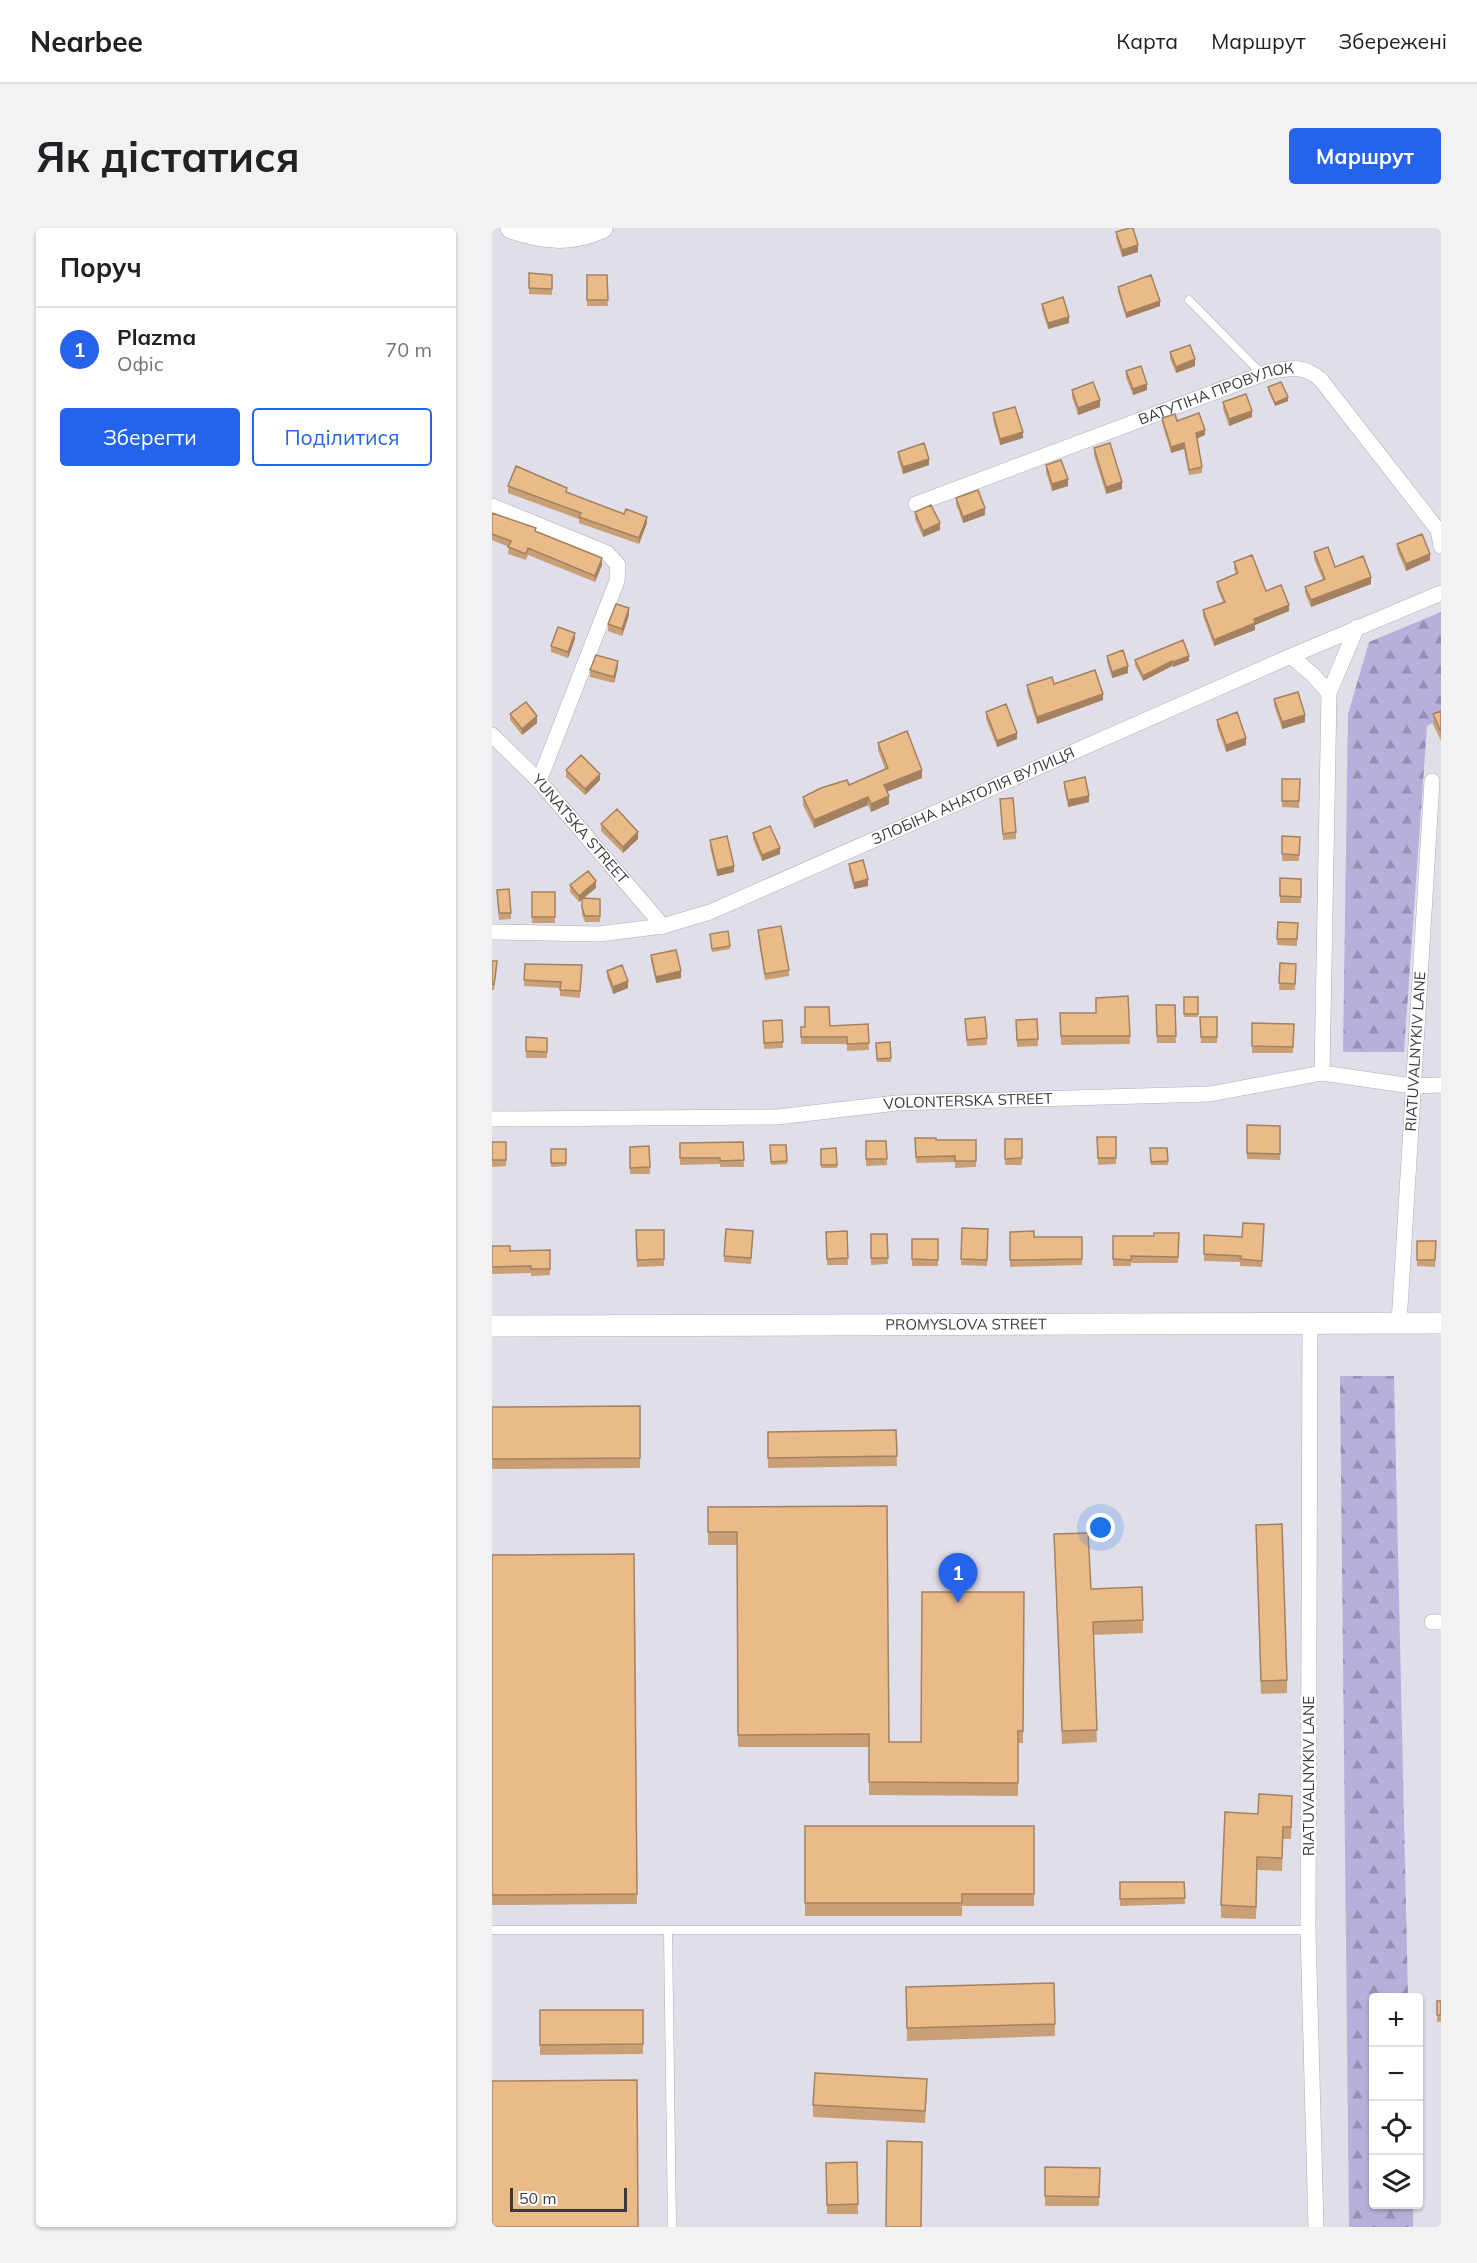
<!DOCTYPE html>
<html lang="uk">
<head>
<meta charset="utf-8">
<style>
  body { margin:0; font-family:Mulish,sans-serif; background:#f2f2f2; color:#202124 }
  .controls { position:absolute; right:18px; bottom:18px; display:grid; overflow:hidden; border-radius:6px; box-shadow:0 2px 4px #0004 }
  .controls button { width:54px; height:54px; display:grid; place-items:center; padding:0; border:0; border-bottom:2px solid #e0e0e0; background:#fff; color:#202124; font:30px sans-serif }
  .scale { position:absolute; left:18px; bottom:15px; width:117px; box-sizing:border-box; padding-left:6px; border:3px solid #3a393e; border-top:0; font-size:16px; line-height:21px; white-space:nowrap; color:#3a393e; -webkit-text-stroke:4px #fff; paint-order:stroke }
  .you { position:absolute; left:609px; top:1300px; width:21px; height:21px; margin:-15px; border:4px solid #fff; border-radius:50%; background:#1a73e8; box-shadow:0 0 0 9px #1a73e833 }
  .badge { display:grid; place-items:center; width:39px; height:39px; border-radius:50%; background:#2563eb; color:#fff; font-size:20px; font-weight:700 }
  .pin { position:absolute; translate:-50% -50px; filter:drop-shadow(0 2px 3px #0008) }
  .pin::after { content:''; position:absolute; top:32px; width:21px; height:18px; background:inherit; clip-path:polygon(0 0,100% 0,50% 100%) }
  .list { margin:0; padding:0; list-style:none }
  h2 { display:flex; justify-content:space-between; align-items:center; height:78px; margin:0; padding:0 24px; font-size:26px }
  h2 small { font-size:20px; font-weight:400; color:#757577 }
  .list li { display:grid; grid-template-columns:39px 1fr auto; gap:18px; align-items:center; box-sizing:border-box; height:84px; padding:0 24px; border-top:2px solid #e0e0e0 }
  .list b { display:block; font-size:22px; white-space:nowrap }
  .list p { margin:0; font-size:20px; white-space:nowrap; color:#757577 }
  .list em { font-size:20px; font-style:normal; color:#757577 }
  .actions { display:flex; gap:12px; padding:18px 24px }
  .actions a { flex:1; padding:14px 0; border:2px solid #2563eb; border-radius:6px; text-align:center; font-size:21px; color:#2563eb }
  .actions .main { background:#2563eb; color:#fff }
  .icon { flex:none; width:33px; height:33px; fill:none; stroke:currentColor; stroke-width:2; stroke-linecap:round; stroke-linejoin:round }
  .map { position:relative; flex:none; width:949px; height:1999px; overflow:hidden; border-radius:6px }
  header { display:flex; align-items:center; gap:36px; box-sizing:border-box; height:84px; padding:0 30px; background:#fff; border-bottom:2px solid #e0e0e0 }
  header strong { font-size:28px }
  nav { display:flex; gap:33px; margin-inline-start:auto; font-size:21px }
  .intro { display:flex; align-items:center; justify-content:space-between; box-sizing:border-box; height:144px; padding:0 36px }
  h1 { margin:0; font-size:42px }
  .button { padding:15px 27px; border-radius:6px; background:#2563eb; color:#fff; font-size:21px; font-weight:700 }
  main { display:flex; gap:36px; padding:0 36px }
  aside { flex:1; background:#fff; border-radius:6px; box-shadow:0 2px 4px #0004 }
  .map>svg:first-child { display:block }
  .forest { fill:url(#forest-firs) }
  .lines { fill:none; stroke-linecap:round; stroke-linejoin:round }
  .lane-casing { stroke:#aeacb6; stroke-width:9 }
  .street-casing { stroke:#aeacb6; stroke-width:16 }
  .secondary-casing { stroke:#aeacb6; stroke-width:22 }
  .lane { stroke:#fff; stroke-width:8 }
  .street { stroke:#fff; stroke-width:15 }
  .secondary { stroke:#fff; stroke-width:21 }
  .wall { fill:#c9a076 }
  .shaded-wall { fill:#a48260 }
  .building { fill:#eaba89; stroke:#a48260; stroke-width:1.5 }
  .labels { text-anchor:middle; stroke-width:5; stroke-linejoin:round; paint-order:stroke }
  .street-label { font-size:15px; fill:#3a393e; stroke:#fff }
</style>
</head>
<body>
<header>
<strong>Nearbee</strong>
<nav><a>Карта</a><a>Маршрут</a><a>Збережені</a></nav>
</header>
<div class="intro"><h1>Як дістатися</h1><a class="button">Маршрут</a></div>
<main>
<aside>
<h2>Поруч<small></small></h2>
<ul class="list">
<li><span class="badge">1</span><div><b>Plazma</b><p>Офіс</p></div><em>70 m</em></li>
</ul>
<div class="actions"><a class="main">Зберегти</a><a>Поділитися</a></div>
</aside>
<div class="map">
<svg width="949" height="1999" viewBox="0 0 949 1999">
  <defs>
    <pattern id="forest-firs" width="22" height="20" patternUnits="userSpaceOnUse" patternTransform="scale(1.5)"><rect width="22" height="20" fill="#b8b0da"/><path d="M5 1l3.5 6h-7zM16 11l3.5 6h-7z" fill="#9790b2"/></pattern>
  </defs>
  <rect width="100%" height="100%" fill="#e0dee9"/>
  <path class="forest" d="M949,384V491L935,498L912,824H851L856,486L877,414Z
    M848,1148H902L916,1769L882,1770V1976L921,1977V1999H857Z"/>
  <g class="lines">
    <g class="lane-casing">
      <path id="lane" d="M697,72L770,146
        M0,1702H816
        M176,1702L180,1999"/>
    </g>
    <g class="street-casing">
      <g id="street">
        <path id="s1" d="M424,276L776,144C797,140 812,136 829,152L946,302L949,318"/>
        <path d="M0,278L115,325L126,337L125,353L47,553"/>
        <path d="M799,428L821,447L837,465"/>
        <path id="s2" d="M0,507L47,553L171,698"/>
        <path id="s3" d="M0,704L107,706L171,698L218,684L799,428L949,365"/>
        <path d="M830,845L837,465L865,399"/>
        <path id="s4" d="M0,891L285,889L405,875L718,866L830,845L920,858L949,857"/>
        <path id="s5" d="M907,1096L940,553"/>
        <path d="M818,1097L816,1702L824,1999"/>
        <path d="M940,1394H949"/>
      </g>
    </g>
    <g class="secondary-casing">
      <g id="secondary">
        <path d="M19,0C51,11 79,14 110,0"/>
        <path id="s6" d="M0,1098L949,1095"/>
      </g>
    </g>
    <use href="#lane" class="lane"/>
    <use href="#street" class="street"/>
    <use href="#secondary" class="secondary"/>
  </g>
  <path class="wall" d="M624,4L646,24L630,29L624,10Z
    M37,45L60,47V67L37,66Z
    M95,47H115L116,78H95Z
    M626,59L668,78L634,90L626,64Z
    M550,76L577,95L556,101L550,82Z
    M678,124L703,138L684,145L678,131Z
    M634,143L655,162L641,167L634,150Z
    M776,159L796,173L783,178L776,162Z
    M580,162L608,179L586,187L580,169Z
    M731,174L760,189L737,198L731,181Z
    M501,185L531,210L508,217L501,192Z
    M670,190L685,193L713,207L705,210L710,239V245L697,247L692,221L679,225L670,195Z
    M602,220L630,261L614,266L602,227Z
    M406,224L437,237L411,246L406,230Z
    M554,237L576,258L560,263L554,244Z
    M16,258L75,265L155,295L147,316L87,295V291L16,265Z
    M464,270L493,287L471,295L464,276Z
    M423,284L448,302L431,309L423,291Z
    M0,285L44,304L110,337L103,354L36,327L34,332L16,326L17,319L0,312Z
    M905,316L938,332L914,343L905,322Z
    M822,324L843,339L879,356L819,379L813,365V359L831,352L822,331Z
    M742,334L797,383L763,397V402L722,418L711,388V382L731,374L725,360V354L744,346L742,341Z
    M137,387L130,408L116,403V396Z
    M83,411L76,430L59,424V418Z
    M615,428L636,445L620,450L615,434Z
    M643,432L697,433L681,439L680,438L651,453L643,437Z
    M126,439L122,455L98,449V442Z
    M562,456L611,472L545,496L535,464V457Z
    M782,471L813,494L790,501L782,477Z
    M949,483V513L941,496V486Z
    M494,484L525,511L505,519L494,491Z
    M18,486L45,495L30,507L18,492Z
    M725,492L754,517L734,524L725,498Z
    M386,515L430,550L395,563L397,576L379,584L376,577L322,600L311,577V569L357,557L393,541L386,522Z
    M74,542L108,552L93,567L74,549Z
    M790,551H808L807,580L790,579Z
    M572,554L597,574L576,579L572,560Z
    M508,571L524,604V611L511,612Z
    M109,596L146,611L131,625L109,603Z
    M261,605L288,626L270,633L261,611Z
    M790,608L808,609L807,633H790Z
    M218,612L242,644L225,648L218,619Z
    M357,636L376,658L362,661L357,642Z
    M788,650L809,651V675H788Z
    M78,657L104,660L91,670L108,671V694H93L90,687V671L87,674L78,664Z
    M40,664H63V695H40Z
    M5,669L19,685V691L7,692Z
    M786,694L806,695L805,718L785,717Z
    M266,702L297,742V748L273,752L266,709Z
    M218,706L238,718V721L220,724Z
    M159,727L189,750L164,755L159,733Z
    M0,733L5,740L2,762H0Z
    M788,735L804,736L803,762H787Z
    M33,736L90,744L88,770L68,768V760L32,758Z
    M115,743L136,760L121,766L115,749Z
    M636,768L638,816L569,817L568,785H604Z
    M692,769H706V789H692Z
    M664,777H683L684,815H665Z
    M708,789H725V815H709Z
    M473,791L495,810V817L475,818Z
    M545,791L546,818L525,819L524,799Z
    M290,792L291,820L272,821L271,793Z
    M760,795L802,796L801,825H760Z
    M376,796L377,822L355,823V816H309V799Z
    M34,809L55,810V830H34Z
    M398,814L399,834H385L384,815Z
    M755,897L788,898V932L755,931Z
    M605,909H624V936L606,937Z
    M423,910L444,912H484V939L463,940V934L424,935Z
    M513,911H530V937H513Z
    M374,913H394L395,937L374,938Z
    M0,914H14V938L0,939Z
    M251,914L252,939H228V936L188,937V915Z
    M278,917H294L295,936L279,937Z
    M157,918L158,946H138V919Z
    M344,920L345,940H329V921Z
    M658,920H675L676,937H659Z
    M59,921H74V938L59,939Z
    M470,1000L496,1001L495,1038L469,1037Z
    M144,1002H172V1038L145,1039Z
    M355,1003L356,1037H335L334,1004Z
    M772,1003L770,1039L748,1038V1034L712,1033V1007L750,1009Z
    M518,1004L542,1009H590V1037L518,1039Z
    M687,1005L686,1035H639V1038H621V1008H662Z
    M379,1006H395L396,1036L379,1037Z
    M261,1010L259,1036L232,1034V1028Z
    M420,1011H446V1038H420Z
    M925,1013H944L943,1039L925,1038Z
    M0,1018L18,1023L58,1022V1047L39,1048V1045L0,1046Z
    M148,1178V1240L0,1241V1179Z
    M404,1202L405,1238L276,1240V1204Z
    M395,1278L397,1514H429L532,1364L531,1515H526V1568L377,1567V1519H246L245,1317H216V1279Z
    M562,1306L599,1361L651,1392V1405L601,1407L605,1514L570,1516Z
    M764,1309L795,1452V1465L769,1466Z
    M142,1326L145,1676L0,1677V1327Z
    M800,1580L799,1611H791L790,1643L765,1642L764,1691L729,1690V1677L766,1586Z
    M313,1598H542V1678H470V1688H313Z
    M628,1654H692L693,1676L628,1678Z
    M562,1755L563,1808L415,1813L414,1759Z
    M945,1773H949V1794H945Z
    M48,1782H151V1826L48,1827Z
    M435,1863L433,1895L321,1889V1877Z
    M365,1934L366,1986H335L334,1935Z
    M553,1939L608,1940L607,1978H553Z"/>
  <path class="shaded-wall" d="M646,17V24L630,29V22Z
    M668,73V78L634,90V85Z
    M577,89V95L556,101V95Z
    M703,131V138L684,145V139Z
    M655,156V162L641,167V161Z
    M796,169V173L783,178V175Z
    M608,172V179L586,187V180Z
    M760,183V189L737,198V191Z
    M713,202V207L704,211V205Z
    M531,204V210L508,217V211Z
    M692,215V221L679,225V219Z
    M437,231V237L411,246V239Z
    M576,251V258L560,263V256Z
    M630,254V261L614,266V259Z
    M493,280V287L471,295V289Z
    M155,289V295L147,316V310Z
    M448,295V302L431,309V303Z
    M938,326V332L914,343V336Z
    M110,330V337L103,354V348Z
    M879,349V356L819,379V372Z
    M797,377V383L763,397V402L722,418V412L762,391Z
    M137,380V387L130,408V401Z
    M83,405V411L76,430V424Z
    M697,428V433L681,439V434Z
    M126,433V439L122,455V449Z
    M680,433V438L651,453V448Z
    M636,438V445L620,450V444Z
    M611,466V472L545,496V489Z
    M813,487V494L790,501V494Z
    M45,488V495L30,507V501Z
    M525,505V511L505,519V513Z
    M754,510V517L734,524V517Z
    M430,542V550L392,565V557Z
    M108,546V552L93,567V561Z
    M397,568V576L379,584V576Z
    M597,568V574L576,579V572Z
    M376,569V577L322,600V592Z
    M146,604V611L131,625V619Z
    M288,620V626L270,633V627Z
    M242,638V644L225,648V642Z
    M376,651V658L362,661V655Z
    M104,653V660L87,674V668Z
    M189,743V750L164,755V749Z
    M136,753V760L121,766V759Z"/>
  <path class="building" d="M637,0H641L646,17L630,22L624,4Z
    M37,45L60,47V61L37,60Z
    M95,47H115L116,72H95Z
    M659,47L668,73L634,85L626,59Z
    M571,69L577,89L556,95L550,76Z
    M698,117L703,131L684,139L678,124Z
    M649,138L655,156L641,161L634,143Z
    M601,154L608,172L586,180L580,162Z
    M789,154L796,169L783,175L776,159Z
    M754,166L760,183L737,191L731,174Z
    M523,179L531,204L508,211L501,185Z
    M707,185L713,202L704,205L710,239L697,242L692,215L679,219L670,190L683,186L685,193Z
    M432,215L437,231L411,239L406,224Z
    M618,215L630,254L614,259L602,220Z
    M569,232L576,251L560,256L554,237Z
    M24,238L75,260L74,264L132,286L134,281L155,289L147,310L87,289L89,285L16,258Z
    M486,262L493,280L471,289L464,270Z
    M439,277L448,295L431,303L423,284Z
    M0,285L44,300L43,303L110,330L103,348L36,320L34,326L16,319L19,313L0,306Z
    M930,306L938,326L914,336L905,316Z
    M836,319L843,339L871,328L879,349L819,372L813,359L833,351L822,324Z
    M760,327L774,363L789,357L797,377L762,391L763,395L722,412L711,382L733,374L725,354L746,345L742,334Z
    M124,376L137,380L130,401L116,396Z
    M66,399L83,405L76,424L59,418Z
    M691,412L697,428L681,434L680,433L651,448L643,432Z
    M631,422L636,438L620,444L615,428Z
    M104,427L126,433L122,449L98,442Z
    M603,442L611,466L545,489L535,457L560,449L562,456Z
    M806,464L813,487L790,494L782,471Z
    M34,474L45,488L30,501L18,486Z
    M514,476L525,505L505,513L494,484Z
    M949,483V504L941,486Z
    M745,484L754,510L734,517L725,492Z
    M415,503L430,542L392,557L397,568L379,576L376,569L322,592L311,569L329,560L355,552L357,557L396,540L386,515Z
    M89,527L108,546L93,561L74,542Z
    M593,549L597,568L576,572L572,554Z
    M790,551H808L807,573H790Z
    M521,570L524,604L511,606L508,571Z
    M125,581L146,604L131,619L109,596Z
    M278,598L288,620L270,627L261,605Z
    M235,608L242,638L225,642L218,612Z
    M790,608L808,609L807,627L790,626Z
    M371,632L376,651L362,655L357,636Z
    M96,643L104,653L87,668L78,657Z
    M788,650L809,651V669L788,668Z
    M17,661L19,685H7L5,662Z
    M40,664H63V689H40Z
    M90,670L108,671V688H93L90,680Z
    M786,694L806,695L805,711H785Z
    M289,698L297,742L273,746L266,702Z
    M236,703L238,718L220,721L218,706Z
    M184,722L189,743L164,749L159,727Z
    M0,733H5L2,756H0Z
    M788,735L804,736L803,756L787,755Z
    M33,736L90,737L88,763L68,762L69,754L32,752Z
    M130,737L136,753L121,759L115,743Z
    M636,768L638,808H569L568,785H604V770Z
    M692,769H706V786H692Z
    M664,777H683L684,808H665Z
    M313,779H337L338,798L376,796L377,815L355,816V809H309V799H313Z
    M493,789L495,810L475,812L473,791Z
    M708,789H725V809H709Z
    M545,791L546,811L525,812L524,792Z
    M290,792L291,814L272,815L271,793Z
    M760,795L802,796L801,819L760,818Z
    M34,809L55,810V824L34,823Z
    M398,814L399,830L385,831L384,815Z
    M755,897L788,898V926L755,925Z
    M605,909H624V930H606Z
    M423,910H444V912H484V933H463V928L424,929Z
    M513,911H530V930L513,931Z
    M374,913H394L395,931H374Z
    M0,914H14V932H0Z
    M251,914L252,932L228,933V930H188V915Z
    M278,917H294L295,933L279,934Z
    M157,918L158,939L138,940V919Z
    M344,920L345,937H329V921Z
    M658,920H675L676,933L659,934Z
    M59,921H74V935H59Z
    M751,995L772,996L770,1033L748,1031L749,1028L712,1026V1007L750,1009Z
    M470,1000L496,1001L495,1032L469,1031Z
    M234,1001L261,1003L259,1030L232,1028Z
    M144,1002H172V1031L145,1032Z
    M355,1003L356,1030L335,1031L334,1004Z
    M542,1003V1009H590V1031L518,1032V1004Z
    M662,1005H687L686,1029L639,1028V1032L621,1031V1008H662Z
    M379,1006H395L396,1030H379Z
    M420,1011H446V1032L420,1031Z
    M925,1013H944L943,1032H925Z
    M0,1018H18V1023L58,1022V1041H39V1038L0,1039Z
    M148,1178V1230L0,1231V1179Z
    M404,1202L405,1228L276,1230V1204Z
    M395,1278L397,1514H429L430,1364H532L531,1503H526V1555L377,1554V1506L246,1507L245,1304H216V1279Z
    M790,1296L795,1452L769,1453L764,1297Z
    M596,1305L599,1361L650,1359L651,1392L601,1394L605,1502L570,1503L562,1306Z
    M142,1326L145,1666L0,1667V1327Z
    M767,1566L800,1568L799,1599H791L790,1630L765,1629L764,1679L729,1677L733,1584L766,1586Z
    M313,1598H542V1666H470V1675H313Z
    M628,1654H692L693,1670L628,1671Z
    M562,1755L563,1796L415,1800L414,1759Z
    M945,1773H949V1787H945Z
    M48,1782H151V1816L48,1817Z
    M323,1845L435,1851L433,1883L321,1877Z
    M145,1852L146,1999H0V1853Z
    M395,1913L430,1914L429,1999H394Z
    M365,1934L366,1976L335,1977L334,1935Z
    M553,1939L608,1940L607,1969L553,1968Z"/>
  <g class="labels">
    <g class="street-label">
      <text dy="5" stroke="none"><textPath href="#s1" startOffset="320">ВАТУТІНА ПРОВУЛОК</textPath></text>
      <text dy="5" stroke="none"><textPath href="#s3" startOffset="508">ЗЛОБІНА АНАТОЛІЯ ВУЛИЦЯ</textPath></text>
      <text dy="5" stroke="none"><textPath href="#s2" startOffset="129">YUNATSKA STREET</textPath></text>
      <text dy="5" stroke="none"><textPath href="#s5" startOffset="273">RIATUVALNYKIV LANE</textPath></text>
      <text dy="5" stroke="none"><textPath href="#s4" startOffset="477">VOLONTERSKA STREET</textPath></text>
      <text dy="5" stroke="none"><textPath href="#s6" startOffset="474">PROMYSLOVA STREET</textPath></text>
      <text transform="translate(817 1548) rotate(-90)" y="5">RIATUVALNYKIV LANE</text>
    </g>
  </g>
</svg>
<div class="controls">
<button>+</button>
<button>−</button>
<button><svg class="icon" aria-label="locate" viewBox="0 0 24 24"><circle cx="12" cy="12" r="6"/><path d="M12 2v4M12 18v4M2 12h4M18 12h4"/></svg></button>
<button><svg class="icon" aria-label="layers" viewBox="0 0 24 24"><path d="M12 4l9 5-9 5-9-5zM3 14l9 5 9-5"/></svg></button>
</div>
<div class="scale">50 m</div>
<div class="you"></div>
<div class="pin badge" style="left:466px;top:1375px">1</div>
</div>
</main>
</body>
</html>
